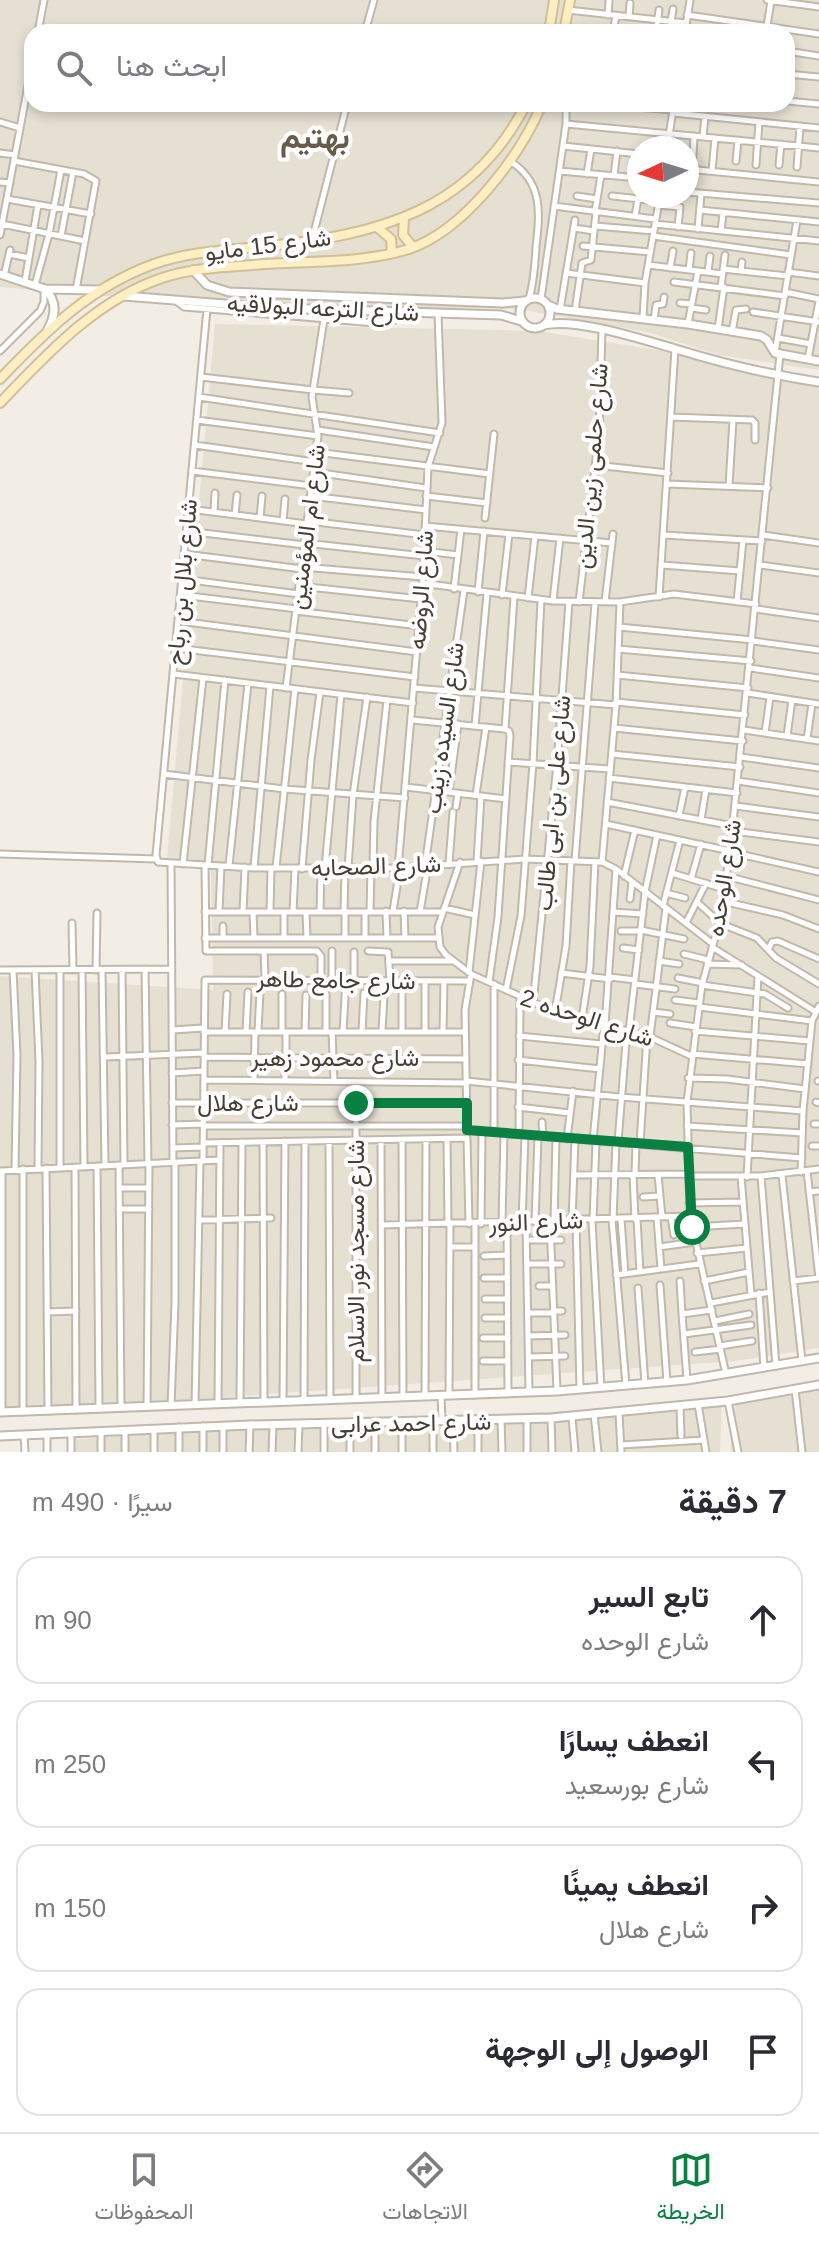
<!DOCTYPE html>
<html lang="ar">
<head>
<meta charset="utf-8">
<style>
  body { margin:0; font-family:Arial,Vazirmatn,sans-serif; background:#f2f2f3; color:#2b2b33; direction:rtl }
  .compass { position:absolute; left:627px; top:136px; width:72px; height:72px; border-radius:50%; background:#fff; box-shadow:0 4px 12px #0003; rotate:266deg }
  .stop { position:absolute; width:24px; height:24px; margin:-18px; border:6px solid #0b8043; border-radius:50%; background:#fff }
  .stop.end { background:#0b8043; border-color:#fff; box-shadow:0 2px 8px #0008 }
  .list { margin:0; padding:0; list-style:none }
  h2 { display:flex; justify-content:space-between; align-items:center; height:104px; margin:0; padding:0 32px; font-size:34px }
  h2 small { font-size:26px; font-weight:400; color:#7c7c81 }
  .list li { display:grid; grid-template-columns:52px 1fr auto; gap:24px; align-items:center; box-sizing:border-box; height:128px; margin:0 16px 16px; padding:0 16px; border:2px solid #e1e1e2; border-radius:24px }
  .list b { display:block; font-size:30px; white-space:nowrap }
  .list p { margin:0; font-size:26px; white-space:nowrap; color:#7c7c81 }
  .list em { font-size:26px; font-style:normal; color:#7c7c81 }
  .icon { flex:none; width:44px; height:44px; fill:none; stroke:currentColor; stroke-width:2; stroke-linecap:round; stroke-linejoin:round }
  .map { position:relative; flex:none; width:819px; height:1452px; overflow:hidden; direction:ltr }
  .search { position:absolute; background:#fff; box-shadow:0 4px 12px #0003; left:24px; right:24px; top:24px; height:88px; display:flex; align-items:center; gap:20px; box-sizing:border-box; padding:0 28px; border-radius:24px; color:#7c7c81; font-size:30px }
  .sheet { height:680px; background:#fff }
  nav { display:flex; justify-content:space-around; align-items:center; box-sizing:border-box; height:112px; border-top:2px solid #e1e1e2; background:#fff; font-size:22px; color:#7c7c81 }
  nav a { display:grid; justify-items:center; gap:4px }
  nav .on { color:#0b8043 }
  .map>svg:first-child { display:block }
  .residential { fill:#e6e0d3; fill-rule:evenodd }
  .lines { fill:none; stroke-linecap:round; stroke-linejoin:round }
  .minor-casing { stroke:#c0b8ab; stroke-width:9 }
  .tertiary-casing { stroke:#c0b8ab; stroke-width:11 }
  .secondary-casing { stroke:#d1c096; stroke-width:12 }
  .minor { stroke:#fff; stroke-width:5 }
  .tertiary { stroke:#fff; stroke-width:7 }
  .secondary { stroke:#fdeec4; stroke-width:8 }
  .route { stroke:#0b8043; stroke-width:10 }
  .labels { text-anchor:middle; stroke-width:8; stroke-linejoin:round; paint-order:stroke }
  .street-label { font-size:24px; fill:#443e35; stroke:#fff }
  .district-label { font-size:32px; font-weight:bold; fill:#675b4c; stroke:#fff }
</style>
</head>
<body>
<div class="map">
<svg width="819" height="1452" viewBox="0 0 819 1452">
  <rect width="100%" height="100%" fill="#f2eee5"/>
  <path class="residential" d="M0,0H819V370L719,355L647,332L518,309L463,308L362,314H310L0,287ZM32,32H787V104H32ZM639,148H687V196H639Z
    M215,324L539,331L781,370L819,378V1348L735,1361L72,1408L0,1409V976L213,990L211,870L167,858Z
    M819,1385V1452H730L735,1404Z
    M722,1403L720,1452H73V1440L204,1429Z"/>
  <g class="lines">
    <g class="minor-casing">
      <path id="minor" d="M767,0L819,7
        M568,10L686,23
        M608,15L609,1
        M687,15L819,34
        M629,17L630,3
        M671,22L673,9
        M767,26L771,1
        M38,32L44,0
        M365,32L374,0
        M613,32L616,16
        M656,32L659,10
        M685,32L690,0
        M787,51L819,56
        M787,74L819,77
        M787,101L819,104
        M600,104L673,110
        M673,113L819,128
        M0,122L20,128
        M566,124L819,148
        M703,137L705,116
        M563,146L639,154
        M667,148L674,104
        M0,153L15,155
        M693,156L694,136
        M14,161L84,174L96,181L76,290
        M510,161C543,182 540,212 536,247C535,265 534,282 529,299
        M736,161L738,140
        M756,165L759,122
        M779,165L781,144
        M797,167L800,126
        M687,169L819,182
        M559,171L639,178
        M712,171L715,138
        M587,174L591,149
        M614,176L617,151
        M0,182L10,183
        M687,192L819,203
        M577,196L597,199
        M612,196L659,201
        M7,199L91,214
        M658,205L680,207L678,227
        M554,206L655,219
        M700,210L819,222
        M595,212L601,175
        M635,216L638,199
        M2,224L85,241
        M655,224L819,241
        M595,226L654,231
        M574,228L594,231
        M698,229L701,194
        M721,231L723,213
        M0,235L32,64
        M61,236L73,172
        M653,236L791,255
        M312,240L347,104
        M583,246L650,252
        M9,254L29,258
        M648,265L723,274
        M670,268L673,251
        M723,269L788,276
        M689,270L691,253
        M741,271L742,262
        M708,272L710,256
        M788,272L819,276
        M566,273L645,283
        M4,276L10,250
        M25,281L38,205
        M674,282L785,296
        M35,285L49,234L61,170
        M721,287L725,255
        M785,292L819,299
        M541,299L566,124V104
        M176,301L184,307L375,323L392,321L411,314
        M680,303L692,304
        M691,308L706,310
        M207,309L156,855L158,862L254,868H400L525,859L602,862L616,869L713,944
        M560,310L575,220
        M575,311L582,263L591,260L596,212
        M753,312L819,322
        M643,318L645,283L660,196
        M654,320L656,305L663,304L664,297
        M688,324L698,271
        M718,329L724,287
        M732,332L736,310L746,309
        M778,338L811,344
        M0,351L40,311L44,302V290
        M775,353L797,220
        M808,359L819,301
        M201,377L313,390
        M313,390L349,393
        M199,397L440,433
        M671,417L752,420L755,423V440
        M197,420L318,436
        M318,430L434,447
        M195,445L315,462
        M316,452L490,474
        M595,465L668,473
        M192,471L312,486
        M314,472L426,488
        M667,484L768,488
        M729,486L733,420
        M311,496L426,510
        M426,496L487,503
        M189,509L307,524
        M214,512L215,493
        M235,515L237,495
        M260,518L262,496
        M485,518L494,434
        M283,521L285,499
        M308,521L425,535
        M425,526L612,543
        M187,531L305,545
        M664,535L762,541
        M763,535L819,543
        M305,543L424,556
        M424,551L458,555
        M185,554L302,569
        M662,565L740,571
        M760,565L819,573
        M302,567L423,577
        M183,579L299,594
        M422,583L553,601L620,602L674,594L756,604
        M299,586L421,599
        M454,589L461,529
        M478,592L484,531
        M181,595L297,609
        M502,595L509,534
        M659,597L675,349
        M528,598L535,536
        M553,601L560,538
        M579,602L599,434L602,330
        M605,602L613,534
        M737,602L743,540
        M756,609L819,618
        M296,611L419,626
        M179,621L417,652
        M619,627L753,640
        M753,641L819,650
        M176,648L415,677
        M618,649L751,661
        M750,668L819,678
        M174,674L413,703
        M617,675L748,688
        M286,688L318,436L312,397L324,319
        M414,688L616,705
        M748,693L819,704
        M616,702L745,715
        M412,720L505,729
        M475,726L487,593
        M614,728L743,741
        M505,729L514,597
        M744,730L819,741
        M765,733L770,697
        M787,736L792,700
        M807,739L812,703
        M612,754L740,767
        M741,757L819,768
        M508,762L610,769
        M164,774L284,789L405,798
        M609,778L737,793
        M738,781L819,793
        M406,787L506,799
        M449,792L458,724
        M476,795L486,727
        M607,802L733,826
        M736,806L819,817
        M456,807L458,793
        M679,816L685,787
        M701,820L706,789
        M606,824L730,851
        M733,831L819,842
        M730,852L819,872
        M0,854L156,859
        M477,861L481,796
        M575,861L595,603
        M460,862L438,927L440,947L446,955L471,974L555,1012L650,1037L691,1056
        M602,862L616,705L620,602
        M171,863L173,1163
        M449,863L453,812
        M183,864L203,678
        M205,865L206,951H317L321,956V979
        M208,865L225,680
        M229,866L248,683
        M425,866L464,590
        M254,868L270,686
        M276,868L295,689
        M325,868L341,694
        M348,868L353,795L367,697
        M373,868L374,821L387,700
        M398,868L423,577L428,467L442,423L438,314
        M302,869L311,760L320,692
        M672,873L724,889
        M624,876L635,830
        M726,876L819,900
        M691,879L701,844
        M645,892L657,835
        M666,893L685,898
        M630,899L632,882
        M722,901L783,915L819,929
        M697,902L718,921
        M663,906L680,840
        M444,908L475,915
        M386,911L387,938
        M393,911L400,868
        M404,911L405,938
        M205,912H442
        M219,912L221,866
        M243,912L245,867
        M253,912L254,938
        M270,912L271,868
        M284,912V938
        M293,912L295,869
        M306,912L307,938
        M320,912L321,868
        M344,912L345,868
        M345,912V938
        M365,912V938
        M370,912L371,868
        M420,912L428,865
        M613,912L643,914
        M72,923L73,970
        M686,923L706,883
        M719,923L757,938L776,958L819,984
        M641,930L684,939
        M621,931H640
        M205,938H437
        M223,938V926
        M712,947L816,1012
        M623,948L639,950
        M769,948L772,942L778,941L819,959
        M264,951L265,978
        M368,951L388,952L390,979
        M684,954L708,960
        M390,961H453
        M659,961L679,964
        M707,964L742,965
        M145,969L148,1164
        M0,970L171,969
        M13,970L17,1055L15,1170
        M35,970L39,1061L38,1168
        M60,970V1167
        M82,970L84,1167
        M96,970L97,913
        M102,970L105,1166
        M122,970L124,1165
        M469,972L481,861
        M561,973L610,979
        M610,977L635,980
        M678,978L703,983
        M332,979V951
        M354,979V952
        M489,982L498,917L510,736L509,731L505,729
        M494,984V1132
        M635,984L675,989
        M702,985L765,994L788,1008
        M506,990L521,916L533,763L541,600
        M675,1000L699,1003
        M533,1004L557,764L569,602
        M699,1007L812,1021
        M555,1012L566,946L571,861
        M653,1012L670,1014
        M582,1019L590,966L595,862
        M670,1023L696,1027
        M605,1025L616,869
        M172,1030L204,1028
        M258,1031L260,992
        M629,1031L645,893
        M695,1031L810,1041
        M204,1032H465
        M225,1032L227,994
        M246,1032L248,992
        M282,1032V994
        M286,1032V1057
        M305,1032L306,995
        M326,1032V994
        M332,1032L334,1081
        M343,1032L346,979
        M362,1032L364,993
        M382,1032L384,994
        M402,1032V980
        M425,1032V981
        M443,1032L444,981
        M519,1036L602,1044
        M650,1037L666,908
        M692,1054L808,1064
        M106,1057L204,1053
        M204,1057L466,1059
        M285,1057V1080
        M518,1060L600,1069
        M172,1073L204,1071
        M688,1078L727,1079L805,1089
        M204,1080L467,1083
        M254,1080L255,1032
        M466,1081L620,1097L803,1111
        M818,1081H819
        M816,1102L819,1103
        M172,1103H467
        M518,1107L570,1113
        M542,1122L543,1136
        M814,1124H819
        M172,1125L203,1124
        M203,1126H467
        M687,1126L802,1133
        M467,1128L465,1010L471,974
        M467,1130L802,1158
        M519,1134L520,997
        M467,1138L469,1224
        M402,1139L403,1397
        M447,1139L448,1224
        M567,1139L573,1091
        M381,1140L382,1398
        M329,1141L330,1400
        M593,1141L604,1025
        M263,1142L264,1401
        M618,1142L627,1030
        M203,1143L467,1138
        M640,1143L647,1037
        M812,1146H819
        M173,1148L203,1147
        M203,1161L205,980L469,981
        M119,1165L121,1408
        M97,1166L99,1409
        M75,1167L76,1410
        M46,1168L48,1411
        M1,1171L220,1160
        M801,1172L803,1111L812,1021L819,1006
        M635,1174L636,1143
        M574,1175L688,1174
        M633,1175L635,1219
        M658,1175L662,1217
        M782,1175L802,1361
        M688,1176H761L819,1169
        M761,1176L776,1366
        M741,1177L751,1294
        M747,1177L758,976
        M119,1188H149
        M809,1192L819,1191
        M643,1197L660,1196
        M689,1203L743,1202
        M119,1209H149
        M671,1217L674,1235
        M657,1218L661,1269
        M621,1219L625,1274
        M637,1219L640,1272
        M199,1220L271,1218
        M593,1220L596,1142
        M612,1220L626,1385
        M613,1220L616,1142
        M572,1221L575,1140
        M576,1221L580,1389
        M592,1221L601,1388
        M535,1222L538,1136
        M550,1222L557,1391
        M554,1222L556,1138
        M502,1223L504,1133
        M507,1223L508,1393
        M522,1223L525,1135
        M526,1223L529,1392
        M481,1224L482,1131
        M382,1225L690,1216
        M692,1227L745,1224
        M531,1240H561
        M450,1247H475
        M659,1247L695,1242
        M697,1253L747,1248
        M484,1256L507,1255
        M527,1264H561
        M616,1275L699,1264
        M484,1278H507
        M680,1281L682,1314L712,1310
        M704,1281L749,1272
        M793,1281L819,1278L807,1171
        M660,1285L667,1382
        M539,1286H552
        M638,1288L645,1384
        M759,1293L764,1368
        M485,1299H507
        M711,1303L770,1292
        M553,1311H562
        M47,1312L76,1311
        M528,1313H553
        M682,1314L687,1380
        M485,1318H507
        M715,1321L749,1314
        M684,1334L751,1325
        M528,1336L565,1335
        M483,1338H508
        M720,1346L752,1341
        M695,1352L721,1349
        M529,1357L565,1356
        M483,1361H508
        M726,1374L690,1216L687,1102L702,985L719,923L730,852L780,354
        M795,1389L802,1452
        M449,1395L450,1224
        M475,1395V1224
        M425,1396L426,1139
        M441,1396L442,1420
        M356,1398V1103
        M304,1400L305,1141
        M283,1401L285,1141
        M728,1401L738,1452
        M240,1403L242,1142
        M218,1404L220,1143
        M698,1404L706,1452
        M195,1405L200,1161
        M171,1406L175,1303V1163
        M147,1407L149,1164
        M680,1407L681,1436
        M2,1412V1171
        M23,1412V1169
        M619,1412L621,1452
        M594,1414L598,1452
        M572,1417L575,1452
        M551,1418L552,1452
        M453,1420L454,1452
        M501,1420L502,1452
        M527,1420V1452
        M433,1421V1452
        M402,1422V1452
        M203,1426V1452
        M223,1426V1452
        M101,1431V1452
        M125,1431V1452
        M47,1433V1452
        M71,1433V1452
        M24,1435L25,1452
        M621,1445L704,1440
        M154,1452V1429
        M179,1452V1427
        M249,1452L250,1425
        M272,1452L273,1426
        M298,1452L299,1425
        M324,1452V1425
        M350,1452V1424
        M375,1452V1423
        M478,1452V1420"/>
    </g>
    <g class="tertiary-casing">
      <path id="tertiary" d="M193,270L207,285L229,292L503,303L525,301
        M0,274L45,289L99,290
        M45,289C57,301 56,315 48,329
        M124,296L276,308L501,315L521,321
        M520 313a15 15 0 1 1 30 0a15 15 0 1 1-30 0Z
        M548,305L557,309L688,324L761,336L767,340L775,353L819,361
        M544,325C576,317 647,341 679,350C725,364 771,375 819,382
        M0,1412L557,1391L687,1380L819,1358
        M0,1436L250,1425L551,1418L728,1401L819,1385"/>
    </g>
    <g class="secondary-casing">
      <path id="secondary" d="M549,32L554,0
        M564,32L570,0
        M404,219L403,235L413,247
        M378,228L391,239L392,253
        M0,379C46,331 90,287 154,264C190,251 230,250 268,246C377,235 472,211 526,104
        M0,403C47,354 96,300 162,278C195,267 230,267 264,264C312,261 364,263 409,249C465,230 520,156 542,104"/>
    </g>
    <use href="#minor" class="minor"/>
    <use href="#tertiary" class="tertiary"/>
    <use href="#secondary" class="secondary"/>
  </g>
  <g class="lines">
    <path class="route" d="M356,1103H467V1130L688,1147L692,1227"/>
  </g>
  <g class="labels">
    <g class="street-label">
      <text transform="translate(268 245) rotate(-7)" y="8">شارع 15 مايو</text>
      <text transform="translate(323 308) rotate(3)" y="8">شارع الترعه البولاقيه</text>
      <text transform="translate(591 466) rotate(-85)" y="8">شارع حلمى زين الدين</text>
      <text transform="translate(307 527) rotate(-83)" y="8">شارع ام المؤمنين</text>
      <text transform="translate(182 582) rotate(-85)" y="8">شارع بلال بن رباح</text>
      <text transform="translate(421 590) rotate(-86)" y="8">شارع الروضه</text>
      <text transform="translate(444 728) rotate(-82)" y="8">شارع السيده زينب</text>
      <text transform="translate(553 803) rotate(-85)" y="8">شارع على بن ابى طالب</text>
      <text transform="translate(376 866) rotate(-2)" y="8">شارع الصحابه</text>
      <text transform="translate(724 878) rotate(-81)" y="8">شارع الوحده</text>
      <text transform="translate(336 980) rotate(1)" y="8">شارع جامع طاهر</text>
      <text transform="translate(587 1018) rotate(18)" y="8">شارع الوحده 2</text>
      <text x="335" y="1066">شارع محمود زهير</text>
      <text x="248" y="1111">شارع هلال</text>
      <text transform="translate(536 1222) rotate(-2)" y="8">شارع النور</text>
      <text transform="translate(356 1251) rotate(-90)" y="8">شارع مسجد نور الاسلام</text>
      <text transform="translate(411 1423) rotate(-1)" y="8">شارع احمد عرابى</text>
    </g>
    <g class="district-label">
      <text x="315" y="148">بهتيم</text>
    </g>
  </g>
</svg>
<svg class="compass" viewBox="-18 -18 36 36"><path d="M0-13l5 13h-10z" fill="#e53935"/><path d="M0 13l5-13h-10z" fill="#7c7c81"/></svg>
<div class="stop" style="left:692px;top:1227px"></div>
<div class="stop end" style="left:356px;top:1103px"></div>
<div class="search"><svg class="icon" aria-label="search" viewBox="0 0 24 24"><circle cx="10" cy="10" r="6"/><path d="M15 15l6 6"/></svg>ابحث هنا</div>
</div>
<section class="sheet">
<h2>7 دقيقة<small>سيرًا · 490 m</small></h2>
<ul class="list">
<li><svg class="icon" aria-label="ahead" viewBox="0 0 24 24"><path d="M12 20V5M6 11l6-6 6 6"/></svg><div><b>تابع السير</b><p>شارع الوحده</p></div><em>90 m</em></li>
<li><svg class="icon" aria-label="left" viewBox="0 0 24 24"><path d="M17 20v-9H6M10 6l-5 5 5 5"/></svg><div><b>انعطف يسارًا</b><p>شارع بورسعيد</p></div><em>250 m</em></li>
<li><svg class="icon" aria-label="right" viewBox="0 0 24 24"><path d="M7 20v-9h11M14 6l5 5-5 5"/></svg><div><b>انعطف يمينًا</b><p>شارع هلال</p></div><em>150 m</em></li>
<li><svg class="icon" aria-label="arrive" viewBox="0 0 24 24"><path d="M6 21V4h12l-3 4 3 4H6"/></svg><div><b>الوصول إلى الوجهة</b></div></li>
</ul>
</section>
<nav>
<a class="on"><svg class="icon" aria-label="map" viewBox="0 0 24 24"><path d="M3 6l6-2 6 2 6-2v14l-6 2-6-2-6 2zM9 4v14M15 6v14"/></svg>الخريطة</a>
<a><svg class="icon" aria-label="directions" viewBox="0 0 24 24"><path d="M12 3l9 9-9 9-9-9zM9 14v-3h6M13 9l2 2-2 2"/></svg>الاتجاهات</a>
<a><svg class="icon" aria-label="saved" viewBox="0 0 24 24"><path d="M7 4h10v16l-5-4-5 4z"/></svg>المحفوظات</a>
</nav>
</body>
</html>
